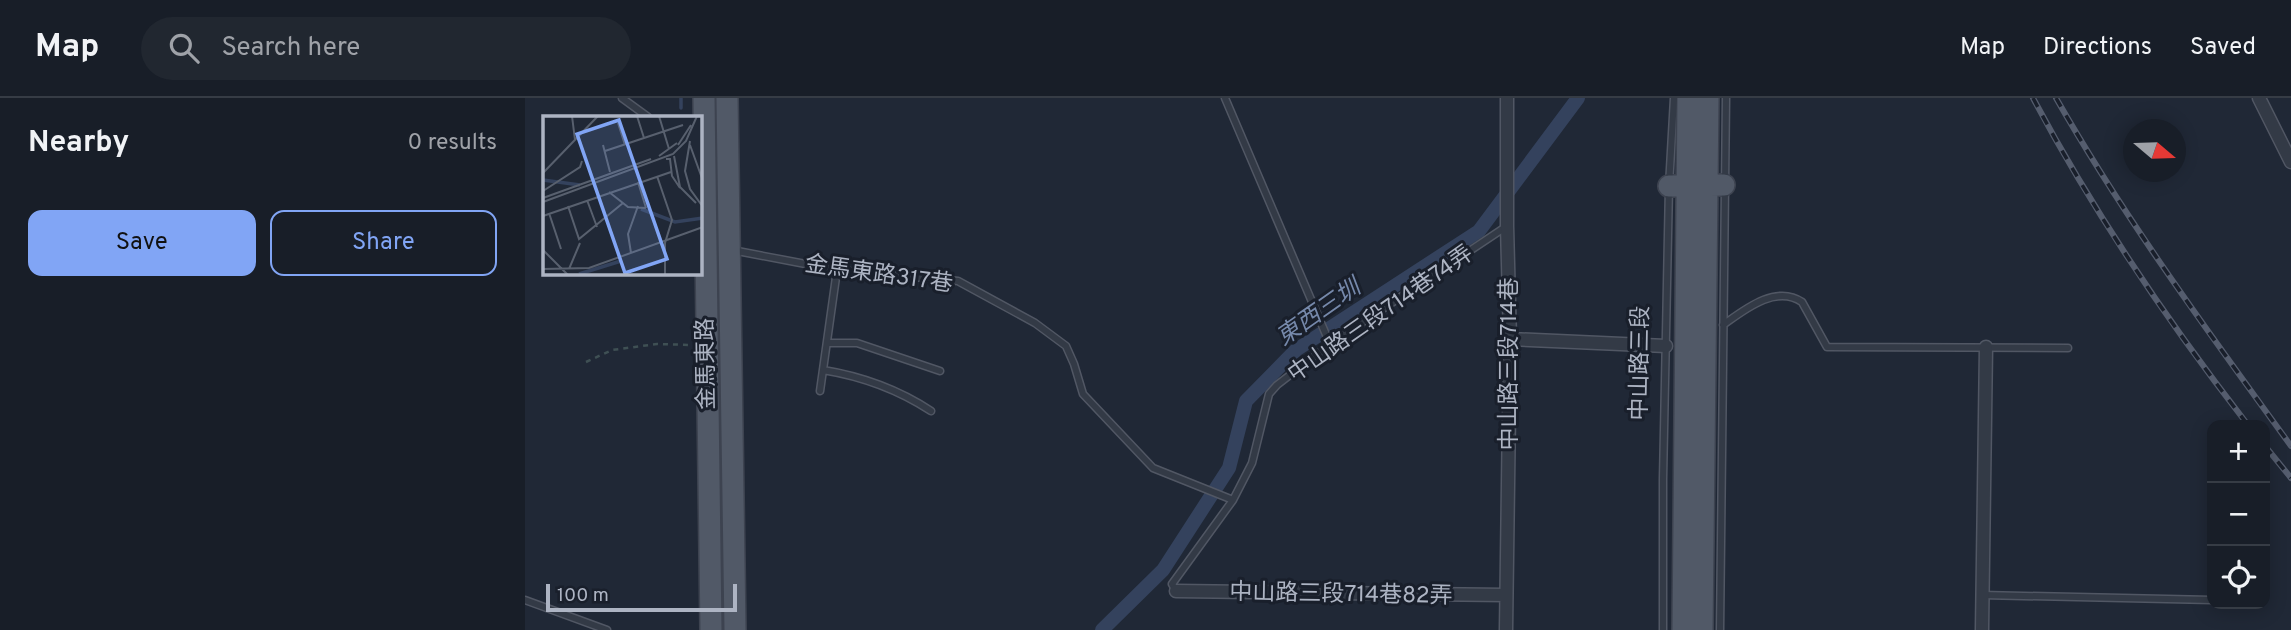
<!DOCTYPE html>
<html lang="en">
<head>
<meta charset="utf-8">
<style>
  body { margin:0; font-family:Overpass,"Noto Sans TC",sans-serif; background:#212730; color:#f1f3f6 }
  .controls { position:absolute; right:21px; bottom:21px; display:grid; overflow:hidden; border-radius:14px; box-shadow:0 4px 18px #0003 }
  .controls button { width:63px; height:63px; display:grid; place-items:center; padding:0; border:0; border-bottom:2px solid #363c45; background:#181e28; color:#f1f3f6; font:35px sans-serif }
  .compass { position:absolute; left:1598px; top:21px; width:63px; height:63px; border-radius:50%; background:#181e28; box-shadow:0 4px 18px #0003; rotate:109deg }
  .scale { position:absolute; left:21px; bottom:18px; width:191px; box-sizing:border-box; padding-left:7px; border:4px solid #adb4c3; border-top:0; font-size:19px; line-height:24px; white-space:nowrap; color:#adb4c3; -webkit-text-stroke:5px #191f2b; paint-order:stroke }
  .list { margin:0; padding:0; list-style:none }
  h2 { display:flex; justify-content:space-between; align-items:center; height:91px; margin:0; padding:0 28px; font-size:30px }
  h2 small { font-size:23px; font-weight:400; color:#9fa2a8 }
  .actions { display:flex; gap:14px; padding:21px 28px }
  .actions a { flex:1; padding:16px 0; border:2px solid #81a5f5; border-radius:14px; text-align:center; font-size:24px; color:#81a5f5 }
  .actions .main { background:#81a5f5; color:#111 }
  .icon { flex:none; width:38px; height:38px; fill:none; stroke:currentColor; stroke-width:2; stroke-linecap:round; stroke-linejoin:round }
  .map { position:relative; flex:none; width:1766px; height:532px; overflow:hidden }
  header { display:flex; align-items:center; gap:42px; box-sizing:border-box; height:98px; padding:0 35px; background:#181e28; border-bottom:2px solid #363c45 }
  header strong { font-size:33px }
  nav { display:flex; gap:38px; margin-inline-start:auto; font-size:24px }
  .search { width:490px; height:63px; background:#212730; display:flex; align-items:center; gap:18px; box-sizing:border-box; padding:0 24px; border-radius:38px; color:#9fa2a8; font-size:26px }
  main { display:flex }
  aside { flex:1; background:#181e28 }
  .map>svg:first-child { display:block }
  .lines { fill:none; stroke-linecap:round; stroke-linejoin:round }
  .stream { stroke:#34425d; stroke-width:3.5 }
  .canal { stroke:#34425d; stroke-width:14 }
  .service-casing { stroke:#515764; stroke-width:9 }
  .minor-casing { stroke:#515764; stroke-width:15 }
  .primary-casing { stroke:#3d4350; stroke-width:24 }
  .path { stroke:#3f5054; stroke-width:2.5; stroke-dasharray:5 5; stroke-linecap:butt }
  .service { stroke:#333a46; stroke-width:6 }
  .minor { stroke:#333a46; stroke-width:12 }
  .primary { stroke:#515967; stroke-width:21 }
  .rail-casing { stroke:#555d6e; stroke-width:6 }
  .rail { stroke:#191f2b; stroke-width:3.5; stroke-dasharray:10; stroke-linecap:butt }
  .labels { text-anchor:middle; stroke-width:6; stroke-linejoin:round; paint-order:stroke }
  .street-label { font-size:23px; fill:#adb4c3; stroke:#191f2b }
  .water-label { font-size:24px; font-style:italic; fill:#7689ab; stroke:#191f2b }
  .inset-river { fill:none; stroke:#34425d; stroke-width:3.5 }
  .inset-road { fill:none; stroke:#58606e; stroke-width:2 }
  .view { fill:#81a5f5; fill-opacity:0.15; stroke:#81a5f5; stroke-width:3.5 }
  .inset-edge { fill:none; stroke:#adb4c3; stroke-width:3.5 }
</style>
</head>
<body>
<header>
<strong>Map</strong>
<div class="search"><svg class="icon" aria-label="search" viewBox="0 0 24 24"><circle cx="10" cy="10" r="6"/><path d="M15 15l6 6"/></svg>Search here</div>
<nav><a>Map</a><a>Directions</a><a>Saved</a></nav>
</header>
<main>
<aside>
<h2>Nearby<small>0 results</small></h2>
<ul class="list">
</ul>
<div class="actions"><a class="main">Save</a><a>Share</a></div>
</aside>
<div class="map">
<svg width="1766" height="532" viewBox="0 0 1766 532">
  <rect width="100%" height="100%" fill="#202836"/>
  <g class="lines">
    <path class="stream" d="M156,0V10"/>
    <path class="canal" d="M577,532L638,472L704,370L721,303L771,252L954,133L1053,0"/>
    <g class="service-casing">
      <path id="service" d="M97,0L123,19
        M700,0L805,246
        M207,152L312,172L433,183L510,225L541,248L549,266L558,296L628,370L708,402
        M1198,227C1219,212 1251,186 1277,204L1302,249L1543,250
        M302,245H332L415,273
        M298,272C335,278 374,292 406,313
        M295,293L312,172
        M651,493L647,486L708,402L727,365L744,296L752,287L805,246L982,128
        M1457,497L1687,502
        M0,502L82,532
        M1138,532V381L1144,88L1149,0
        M1195,532L1201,0"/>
    </g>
    <g class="minor-casing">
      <path id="minor" d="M1734,0L1766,64
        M985,241L1141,248
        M651,493L981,497
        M981,532L985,241L982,128V0
        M1457,532L1461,249"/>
    </g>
    <g class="primary-casing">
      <path id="primary" d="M179,0L186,532
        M202,0L210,532
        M1144,88L1199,87
        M1158,532L1163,0
        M1177,532L1183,0"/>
    </g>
    <path class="path" d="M61,264L87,252L132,246L167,247"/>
    <use href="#service" class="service"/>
    <use href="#minor" class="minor"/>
    <use href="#primary" class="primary"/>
    <g class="rail-casing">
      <path id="rail" d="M1508,0C1569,115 1643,224 1723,327
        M1531,0C1600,121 1684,235 1766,348
        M1740,348L1766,380"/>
    </g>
    <use href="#rail" class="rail"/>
  </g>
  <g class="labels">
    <g class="street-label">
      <text transform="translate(354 175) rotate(8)" y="8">金馬東路317巷</text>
      <text transform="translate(855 215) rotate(-35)" y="8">中山路三段714巷74弄</text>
      <text transform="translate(1114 265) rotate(-89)" y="8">中山路三段</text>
      <text transform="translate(180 266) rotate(-91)" y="8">金馬東路</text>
      <text transform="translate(983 266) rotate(-90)" y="8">中山路三段714巷</text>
      <text transform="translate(816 495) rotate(1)" y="8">中山路三段714巷82弄</text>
    </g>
    <g class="water-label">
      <text transform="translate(793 214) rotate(-35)" y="8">東西三圳</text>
    </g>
  </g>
  <g transform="translate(18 18)">
    <rect width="159" height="159" fill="#202836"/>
    <path class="inset-river" d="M0,64L37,69M98,93L132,106L160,102M36,158L78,145"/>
    <path class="inset-road" d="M29,0L32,24M94,0L101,22M116,0L126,33M75,7L82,29M147,25L142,55L147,73L160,91M60,29L67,56M135,29L148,9M147,29L160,65M62,35L140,9M116,40L134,27M131,40L137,71L153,87M123,43H127L129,60L137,72M0,57L55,0M114,60L129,104L122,127V159M95,66L103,92M0,75L37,51L39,45M66,76L85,91L103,92M0,82L108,43M44,84L54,111M0,86L130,38L143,25L154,0M25,90L36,123L80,87M6,97L18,133M0,100L128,56M0,134L25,159M88,137L85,118L95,90M0,153L46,152L160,111M26,153L37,127"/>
    <path class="view" d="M76,4L124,143L82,157L34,18Z"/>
    <rect width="159" height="159" class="inset-edge"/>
  </g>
</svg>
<div class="controls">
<button>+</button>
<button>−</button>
<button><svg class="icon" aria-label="locate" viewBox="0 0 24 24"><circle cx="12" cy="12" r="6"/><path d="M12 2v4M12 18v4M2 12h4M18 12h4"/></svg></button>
</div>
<svg class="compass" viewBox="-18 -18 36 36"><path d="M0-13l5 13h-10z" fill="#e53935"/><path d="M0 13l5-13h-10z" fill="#9fa2a8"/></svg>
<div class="scale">100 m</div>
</div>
</main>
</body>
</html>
